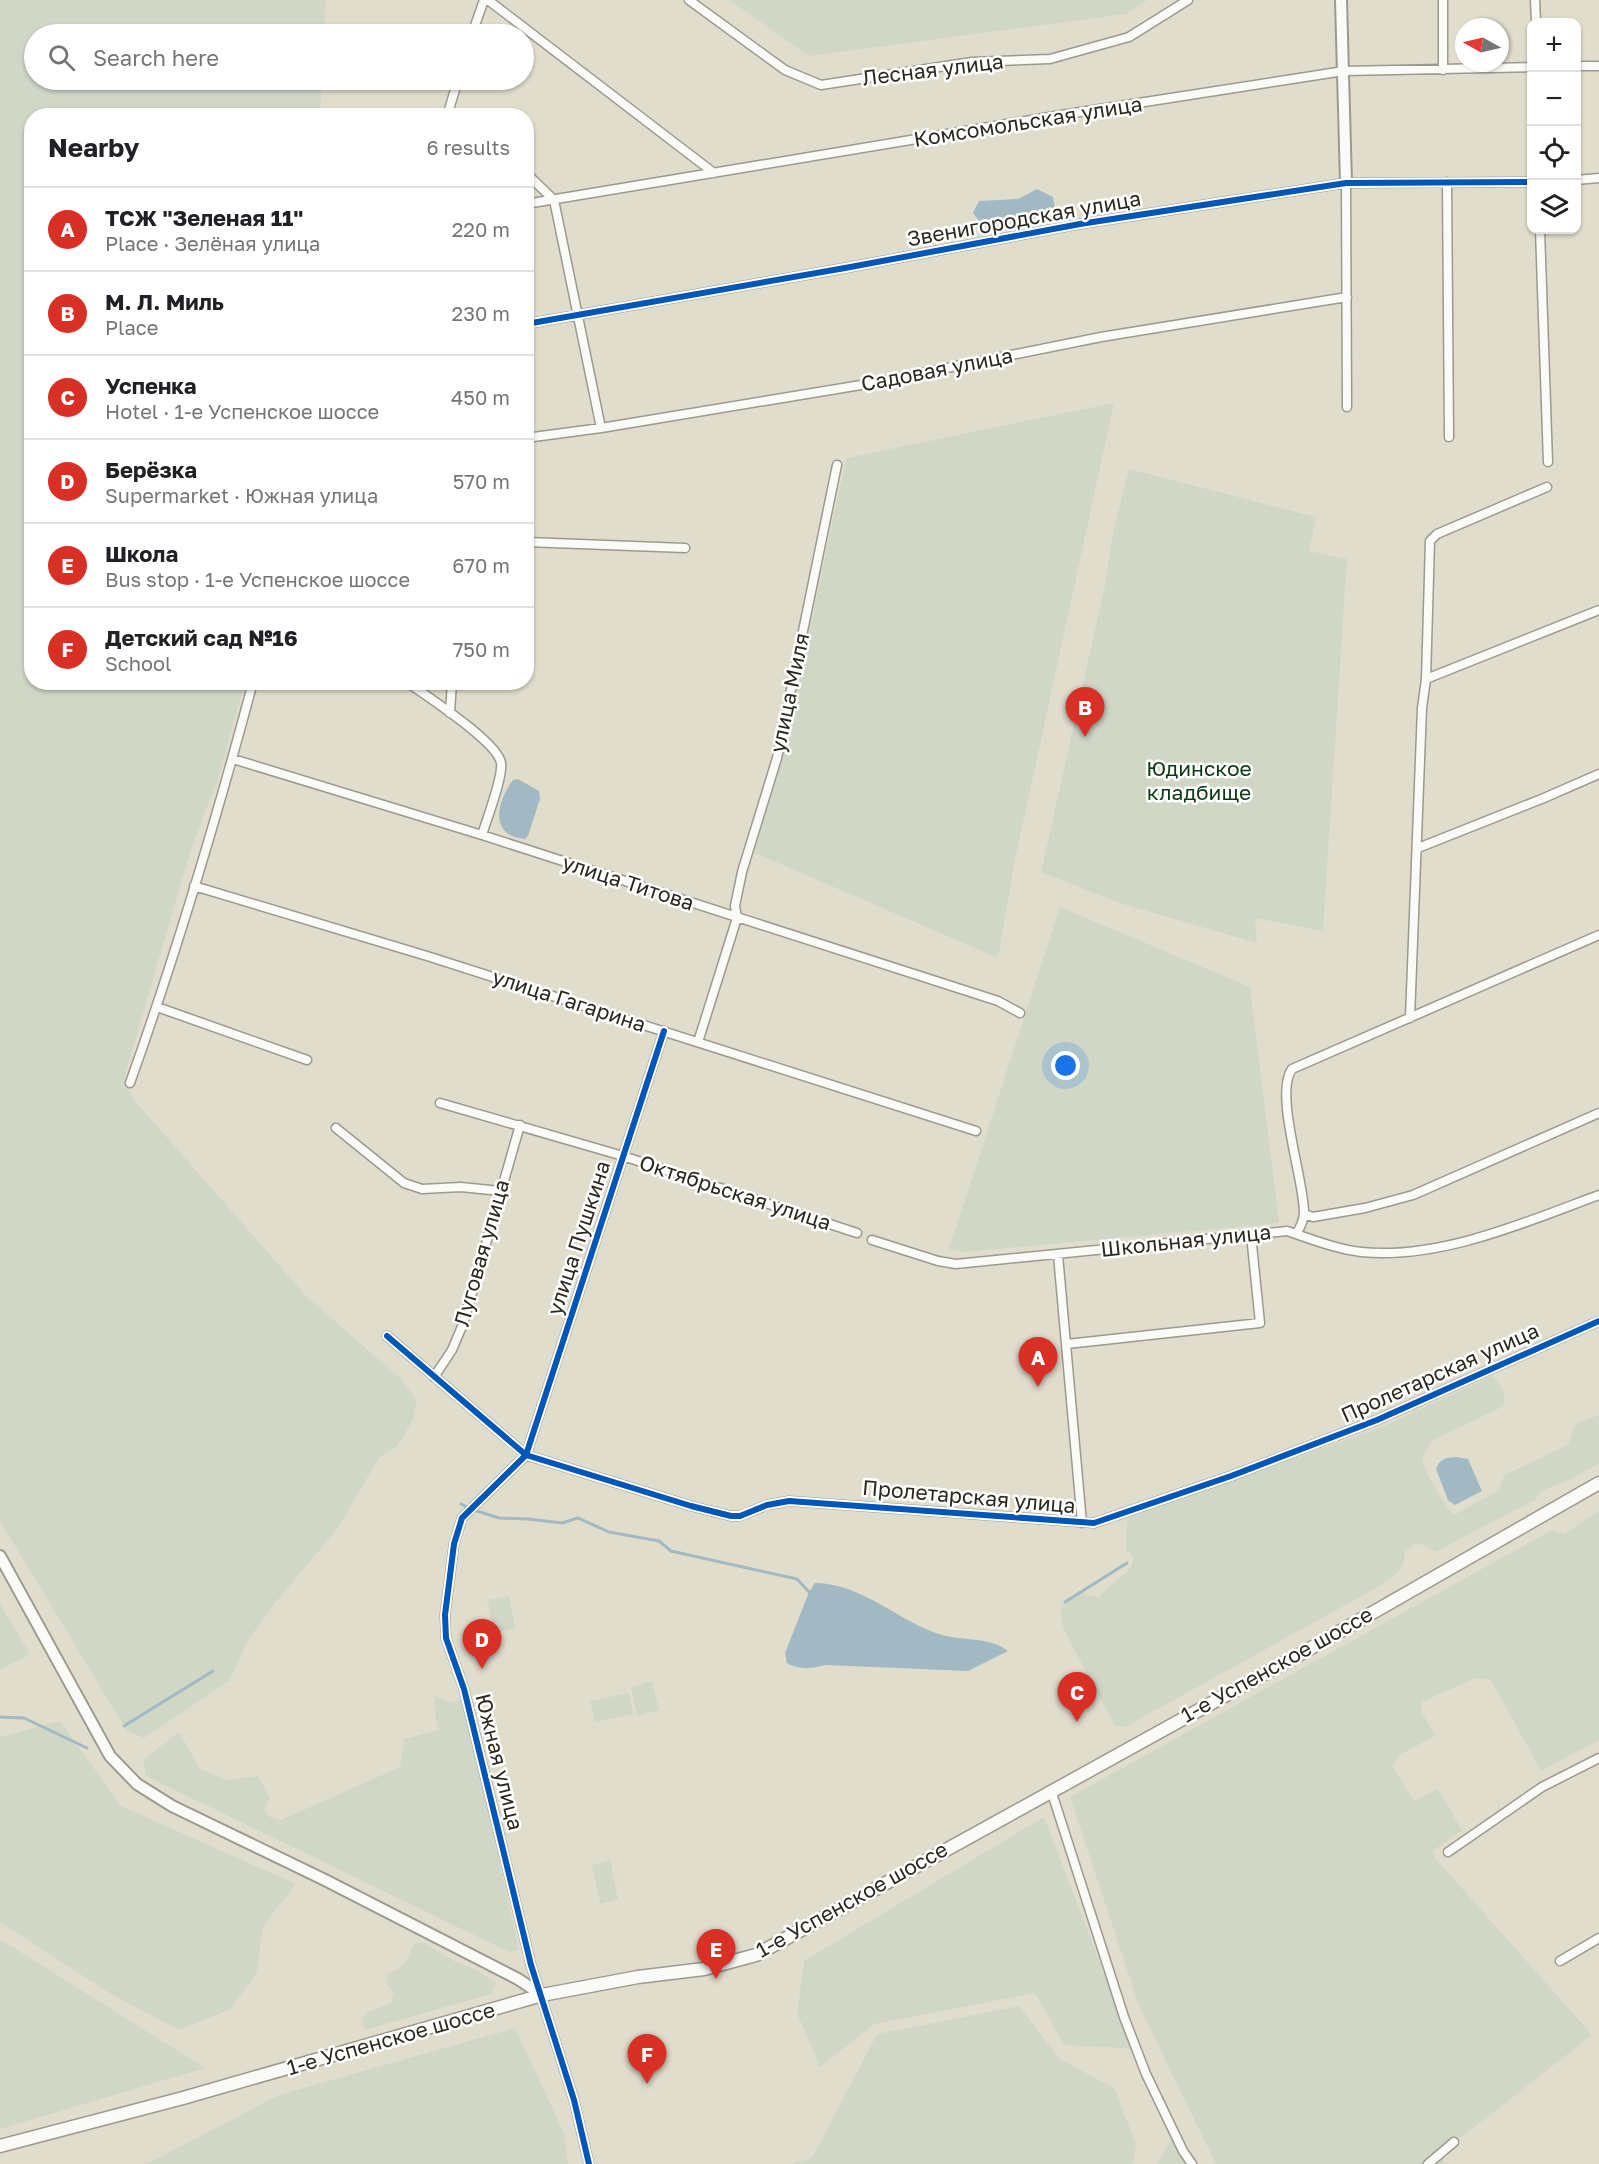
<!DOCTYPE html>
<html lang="en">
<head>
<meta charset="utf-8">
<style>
  body { margin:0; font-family:"Golos Text",sans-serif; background:#f2f2f2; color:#202124 }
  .controls { position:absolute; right:18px; top:18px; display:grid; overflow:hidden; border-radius:12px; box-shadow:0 2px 4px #0004 }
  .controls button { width:54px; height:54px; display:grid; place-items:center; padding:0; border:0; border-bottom:2px solid #e0e0e0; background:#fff; color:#202124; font:30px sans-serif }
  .compass { position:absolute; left:1455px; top:18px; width:54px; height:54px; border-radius:50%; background:#fff; box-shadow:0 2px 4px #0004; rotate:278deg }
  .you { position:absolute; left:1066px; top:1066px; width:21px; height:21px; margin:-15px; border:4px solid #fff; border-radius:50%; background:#1a73e8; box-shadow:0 0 0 9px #1a73e833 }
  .badge { display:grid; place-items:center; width:39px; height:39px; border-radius:50%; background:#d93025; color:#fff; font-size:20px; font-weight:700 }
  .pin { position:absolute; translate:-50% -50px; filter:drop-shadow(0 2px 3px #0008) }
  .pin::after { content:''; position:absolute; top:32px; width:21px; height:18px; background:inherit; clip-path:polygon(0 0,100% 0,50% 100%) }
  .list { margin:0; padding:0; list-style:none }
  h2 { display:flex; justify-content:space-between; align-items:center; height:78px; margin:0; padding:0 24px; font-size:26px }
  h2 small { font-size:20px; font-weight:400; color:#757577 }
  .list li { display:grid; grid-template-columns:39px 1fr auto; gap:18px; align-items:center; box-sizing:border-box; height:84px; padding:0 24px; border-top:2px solid #e0e0e0 }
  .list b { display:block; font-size:22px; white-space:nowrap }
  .list p { margin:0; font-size:20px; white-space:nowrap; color:#757577 }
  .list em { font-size:20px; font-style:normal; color:#757577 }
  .icon { flex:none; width:33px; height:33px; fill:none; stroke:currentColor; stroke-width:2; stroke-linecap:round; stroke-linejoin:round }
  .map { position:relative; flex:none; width:1599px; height:2164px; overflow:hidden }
  .search { position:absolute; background:#fff; box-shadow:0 2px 4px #0004; left:24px; top:24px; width:510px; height:66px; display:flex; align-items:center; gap:15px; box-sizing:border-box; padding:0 21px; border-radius:33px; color:#757577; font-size:22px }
  .panel { position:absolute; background:#fff; box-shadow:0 2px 4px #0004; left:24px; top:108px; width:510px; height:582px; border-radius:24px }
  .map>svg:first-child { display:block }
  .green { fill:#d0d7c7 }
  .water { fill:#a2b9c4 }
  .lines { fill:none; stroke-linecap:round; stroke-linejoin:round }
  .stream { stroke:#a2b9c4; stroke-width:3 }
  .minor-casing { stroke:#9c998d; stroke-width:11 }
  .tertiary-casing { stroke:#9c998d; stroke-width:14 }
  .secondary-casing { stroke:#9c998d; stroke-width:15 }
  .minor { stroke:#fafaf8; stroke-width:8 }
  .tertiary { stroke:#fafaf8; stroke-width:10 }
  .secondary { stroke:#fafaf8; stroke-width:12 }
  .cycleway-casing { stroke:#fff; stroke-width:10 }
  .cycleway { stroke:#0057b8; stroke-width:6 }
  .labels { text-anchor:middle; stroke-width:5; stroke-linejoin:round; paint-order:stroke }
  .street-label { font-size:21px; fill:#2b291e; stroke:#fff }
  .park-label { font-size:21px; fill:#0b3915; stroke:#fff }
</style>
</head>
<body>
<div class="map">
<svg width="1599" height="2164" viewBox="0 0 1599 2164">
  <rect width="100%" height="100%" fill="#e1ddcd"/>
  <path class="green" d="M0,0H326L324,34H34V80H322L320,115L32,116V682L245,683L217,782L191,849L125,1075L127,1086L135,1101L306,1296L401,1379L417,1400L412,1422L397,1446L379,1458L337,1529L276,1602L248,1640L230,1680L144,1738L127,1731L0,1521Z
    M729,0H1147L1126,14L809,56Z
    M1114,403L1015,860L998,958L753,852L782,761L846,458Z
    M1129,469L1316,517L1309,551L1347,559L1323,931L1255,918L1257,943L1119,903L1041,872L1105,585L1113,533Z
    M1060,907L1250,987L1279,1223L963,1252L949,1249Z
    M1492,1376C1502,1386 1506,1392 1504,1406L1433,1440C1429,1446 1422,1454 1423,1462C1424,1471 1447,1508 1454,1515L1493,1494L1501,1486L1504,1475L1568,1445L1575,1424L1599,1415V1463C1588,1469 1576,1478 1564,1482C1549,1488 1545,1487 1535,1500L1435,1552L1425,1545L1414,1544L1405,1552C1403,1574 1394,1575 1378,1587L1125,1727L1115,1726L1064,1630L1061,1619V1608L1077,1592L1099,1597C1111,1580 1130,1578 1134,1557L1126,1550V1528L1128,1518L1382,1427Z
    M1599,1511V1740L1541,1771L1491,1680L1475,1678L1422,1702L1421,1711L1435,1736L1401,1754L1392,1766L1414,1801L1438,1789L1462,1830L1433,1851L1436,1859L1592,2035L1463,2136L1443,2146L1444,2164H1216L1139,2006L1070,1797L1552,1530L1564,1534Z
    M509,1596L515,1628L494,1633L488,1600Z
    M0,1604L30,1654L0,1670Z
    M652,1681L659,1710L637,1716L631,1687Z
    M629,1693L633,1714L595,1722L590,1701Z
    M435,1696L450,1702L464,1699L519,1950L509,1952L146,1776L143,1760L179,1732L200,1769L227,1780L258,1776L270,1798L266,1804L265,1811L270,1817L281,1820L400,1767L404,1739L439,1730L435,1714Z
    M60,1721L121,1806L296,1884L263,1926L257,1972L231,2009L179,2030L111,1994L0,1922V1737Z
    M1044,1817L1121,2018L1139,2049L1064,2045L1035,1993L874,2024L820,2067L797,2013L804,1961Z
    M610,1860L618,1899L600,1904L592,1865Z
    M0,1939L205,2068L0,2129Z
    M414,1943H424L454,1961L475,1969L496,1983L491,1994L365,2030L361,2020L368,2012L391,2003L394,1993L387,1985V1974C403,1968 409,1960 414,1943Z
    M1019,2006L1060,2059L1114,2088L1136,2144L1133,2164H792L812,2158L877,2034Z
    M515,2028L564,2133L568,2164H147L279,2095Z
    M1172,2138L1187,2164H1157Z"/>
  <path class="water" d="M1037,189L1053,197L1055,208L1033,219L1011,220L983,226L973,213L979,201L1018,199Z
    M518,779L539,791L540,799L528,836L525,839C488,836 497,801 513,780Z
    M1456,1457L1468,1459L1482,1491L1455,1505L1448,1500L1436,1469C1440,1458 1446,1458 1456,1457Z
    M815,1583C865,1584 898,1622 942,1635C963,1641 991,1637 1008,1651L968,1671L826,1665C812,1668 801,1671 787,1663L785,1653L809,1592Z"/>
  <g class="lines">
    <path class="stream" d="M461,1504L467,1507
      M477,1511L499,1518L528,1519L562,1523L578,1518L609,1532L659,1541L671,1551L797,1579L809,1592
      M1065,1602L1127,1563
      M0,1717L24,1718L87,1748
      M124,1726L213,1671"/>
    <g class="minor-casing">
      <path id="minor" d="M488,0L714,173
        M689,0L785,70L821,85L972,62L1050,59L1129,37L1188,0
        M1535,0L1536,22
        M472,34L484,0
        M1576,66H1599
        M1443,70V0
        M447,116L458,80
        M526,173L554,200L601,428
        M1576,180L1599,178
        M1447,182L1449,437
        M1346,183L1347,407
        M526,204L1061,115L1344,71L1532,67
        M1540,230L1548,462
        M526,324L845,268L1080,224L1346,183L1532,182
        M526,438L601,428L867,384L1101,337L1347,297
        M526,542L685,548
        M1426,679L1599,610
        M407,682C426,696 498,742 501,763C503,778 487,818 482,835
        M450,713L452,682
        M233,759L482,835L998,1001L1020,1013
        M1418,848L1544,798L1599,774
        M194,886L427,956L976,1131
        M157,1007L307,1060
        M1410,1018L1422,708L1426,679L1430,541L1437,534L1547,487
        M698,1042L737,918L735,906L742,872L777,758L837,465
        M130,1083C177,951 217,817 253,682
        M440,1103L623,1156L857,1233
        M336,1128L404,1183L422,1189L461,1187L500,1191
        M1304,1214L1313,1217L1365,1208L1413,1195L1599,1113
        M1296,1234C1300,1228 1304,1219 1304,1212C1304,1180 1274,1093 1292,1069L1599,935
        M872,1240L938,1261L956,1264L1287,1231C1311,1239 1336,1249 1361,1252C1440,1260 1526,1222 1599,1195
        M1058,1255L1082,1523
        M387,1336L526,1455L691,1506L731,1516H740L767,1505L789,1501L1094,1523L1231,1476L1377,1420L1599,1321
        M1067,1344L1260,1323L1251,1235
        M434,1377L452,1350L463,1324L520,1125
        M1051,1790L1124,2017L1146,2074L1183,2151L1192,2164
        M1448,1852L1542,1787L1599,1758
        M1560,1961L1599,1938
        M589,2164L574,2100L531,1965L464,1689L446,1638L445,1615L454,1544L462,1518L526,1455L664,1031
        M1428,2164L1454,2142"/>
    </g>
    <g class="tertiary-casing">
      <path id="tertiary" d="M1341,0L1346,183
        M0,1556L110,1756L137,1784L172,1806L325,1880L518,1979L542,1995"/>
    </g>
    <g class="secondary-casing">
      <path id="secondary" d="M0,2146L183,2098L542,1995L638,1977L704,1969L756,1955L1304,1652L1599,1483"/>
    </g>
    <use href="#minor" class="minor"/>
    <use href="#tertiary" class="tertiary"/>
    <use href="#secondary" class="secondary"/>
    <g class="cycleway-casing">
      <path id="cycleway" d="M526,324L845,268L1080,224L1346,183L1532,182
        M387,1336L526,1455L691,1506L731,1516H740L767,1505L789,1501L1094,1523L1231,1476L1377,1420L1599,1321
        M589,2164L574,2100L531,1965L464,1689L446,1638L445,1615L454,1544L462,1518L526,1455L664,1031"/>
    </g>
    <use href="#cycleway" class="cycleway"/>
  </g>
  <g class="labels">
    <g class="street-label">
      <text transform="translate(933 70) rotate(-7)" y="7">Лесная улица</text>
      <text transform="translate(1028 122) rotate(-9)" y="7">Комсомольская улица</text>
      <text transform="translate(1024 219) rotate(-10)" y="7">Звенигородская улица</text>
      <text transform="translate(937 370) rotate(-11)" y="7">Садовая улица</text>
      <text transform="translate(790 693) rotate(-78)" y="7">улица Миля</text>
      <text transform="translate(628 883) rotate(18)" y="7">улица Титова</text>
      <text transform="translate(569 1001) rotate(18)" y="7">улица Гагарина</text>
      <text transform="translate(735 1193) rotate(18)" y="7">Октябрьская улица</text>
      <text transform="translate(579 1238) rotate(-72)" y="7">улица Пушкина</text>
      <text transform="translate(1186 1241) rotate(-6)" y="7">Школьная улица</text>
      <text transform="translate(482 1253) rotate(-74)" y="7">Луговая улица</text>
      <text transform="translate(1440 1373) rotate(-24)" y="7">Пролетарская улица</text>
      <text transform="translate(969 1497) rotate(5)" y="7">Пролетарская улица</text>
      <text transform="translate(1277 1665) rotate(-29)" y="7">1-е Успенское шоссе</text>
      <text transform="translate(499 1762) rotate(76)" y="7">Южная улица</text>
      <text transform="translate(852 1900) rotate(-29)" y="7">1-е Успенское шоссе</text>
      <text transform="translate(391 2039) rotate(-16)" y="7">1-е Успенское шоссе</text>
    </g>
    <g class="park-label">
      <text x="1199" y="776">Юдинское<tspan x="1199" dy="24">кладбище</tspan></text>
    </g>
  </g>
</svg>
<div class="controls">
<button>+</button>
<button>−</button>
<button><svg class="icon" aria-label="locate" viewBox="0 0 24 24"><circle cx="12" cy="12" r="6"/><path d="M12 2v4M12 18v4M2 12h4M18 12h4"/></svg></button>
<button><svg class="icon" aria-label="layers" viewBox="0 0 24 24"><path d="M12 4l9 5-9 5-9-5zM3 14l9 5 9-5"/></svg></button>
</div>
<svg class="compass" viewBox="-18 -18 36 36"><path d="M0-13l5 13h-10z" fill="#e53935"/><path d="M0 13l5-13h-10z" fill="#757577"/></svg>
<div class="you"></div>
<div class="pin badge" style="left:1038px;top:1387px">A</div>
<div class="pin badge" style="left:1085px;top:737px">B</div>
<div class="pin badge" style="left:1077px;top:1722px">C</div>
<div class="pin badge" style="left:482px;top:1669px">D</div>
<div class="pin badge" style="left:716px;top:1979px">E</div>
<div class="pin badge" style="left:647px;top:2084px">F</div>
<div class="search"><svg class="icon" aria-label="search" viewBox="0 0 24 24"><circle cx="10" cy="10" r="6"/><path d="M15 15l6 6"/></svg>Search here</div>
<section class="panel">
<h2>Nearby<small>6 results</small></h2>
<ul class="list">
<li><span class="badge">A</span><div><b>ТСЖ &quot;Зеленая 11&quot;</b><p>Place · Зелёная улица</p></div><em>220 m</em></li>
<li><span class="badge">B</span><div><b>М. Л. Миль</b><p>Place</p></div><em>230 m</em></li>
<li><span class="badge">C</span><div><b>Успенка</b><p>Hotel · 1-е Успенское шоссе</p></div><em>450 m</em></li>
<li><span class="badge">D</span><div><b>Берёзка</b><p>Supermarket · Южная улица</p></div><em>570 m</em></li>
<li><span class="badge">E</span><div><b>Школа</b><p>Bus stop · 1-е Успенское шоссе</p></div><em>670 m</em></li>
<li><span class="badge">F</span><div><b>Детский сад №16</b><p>School</p></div><em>750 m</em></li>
</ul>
</section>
</div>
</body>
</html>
